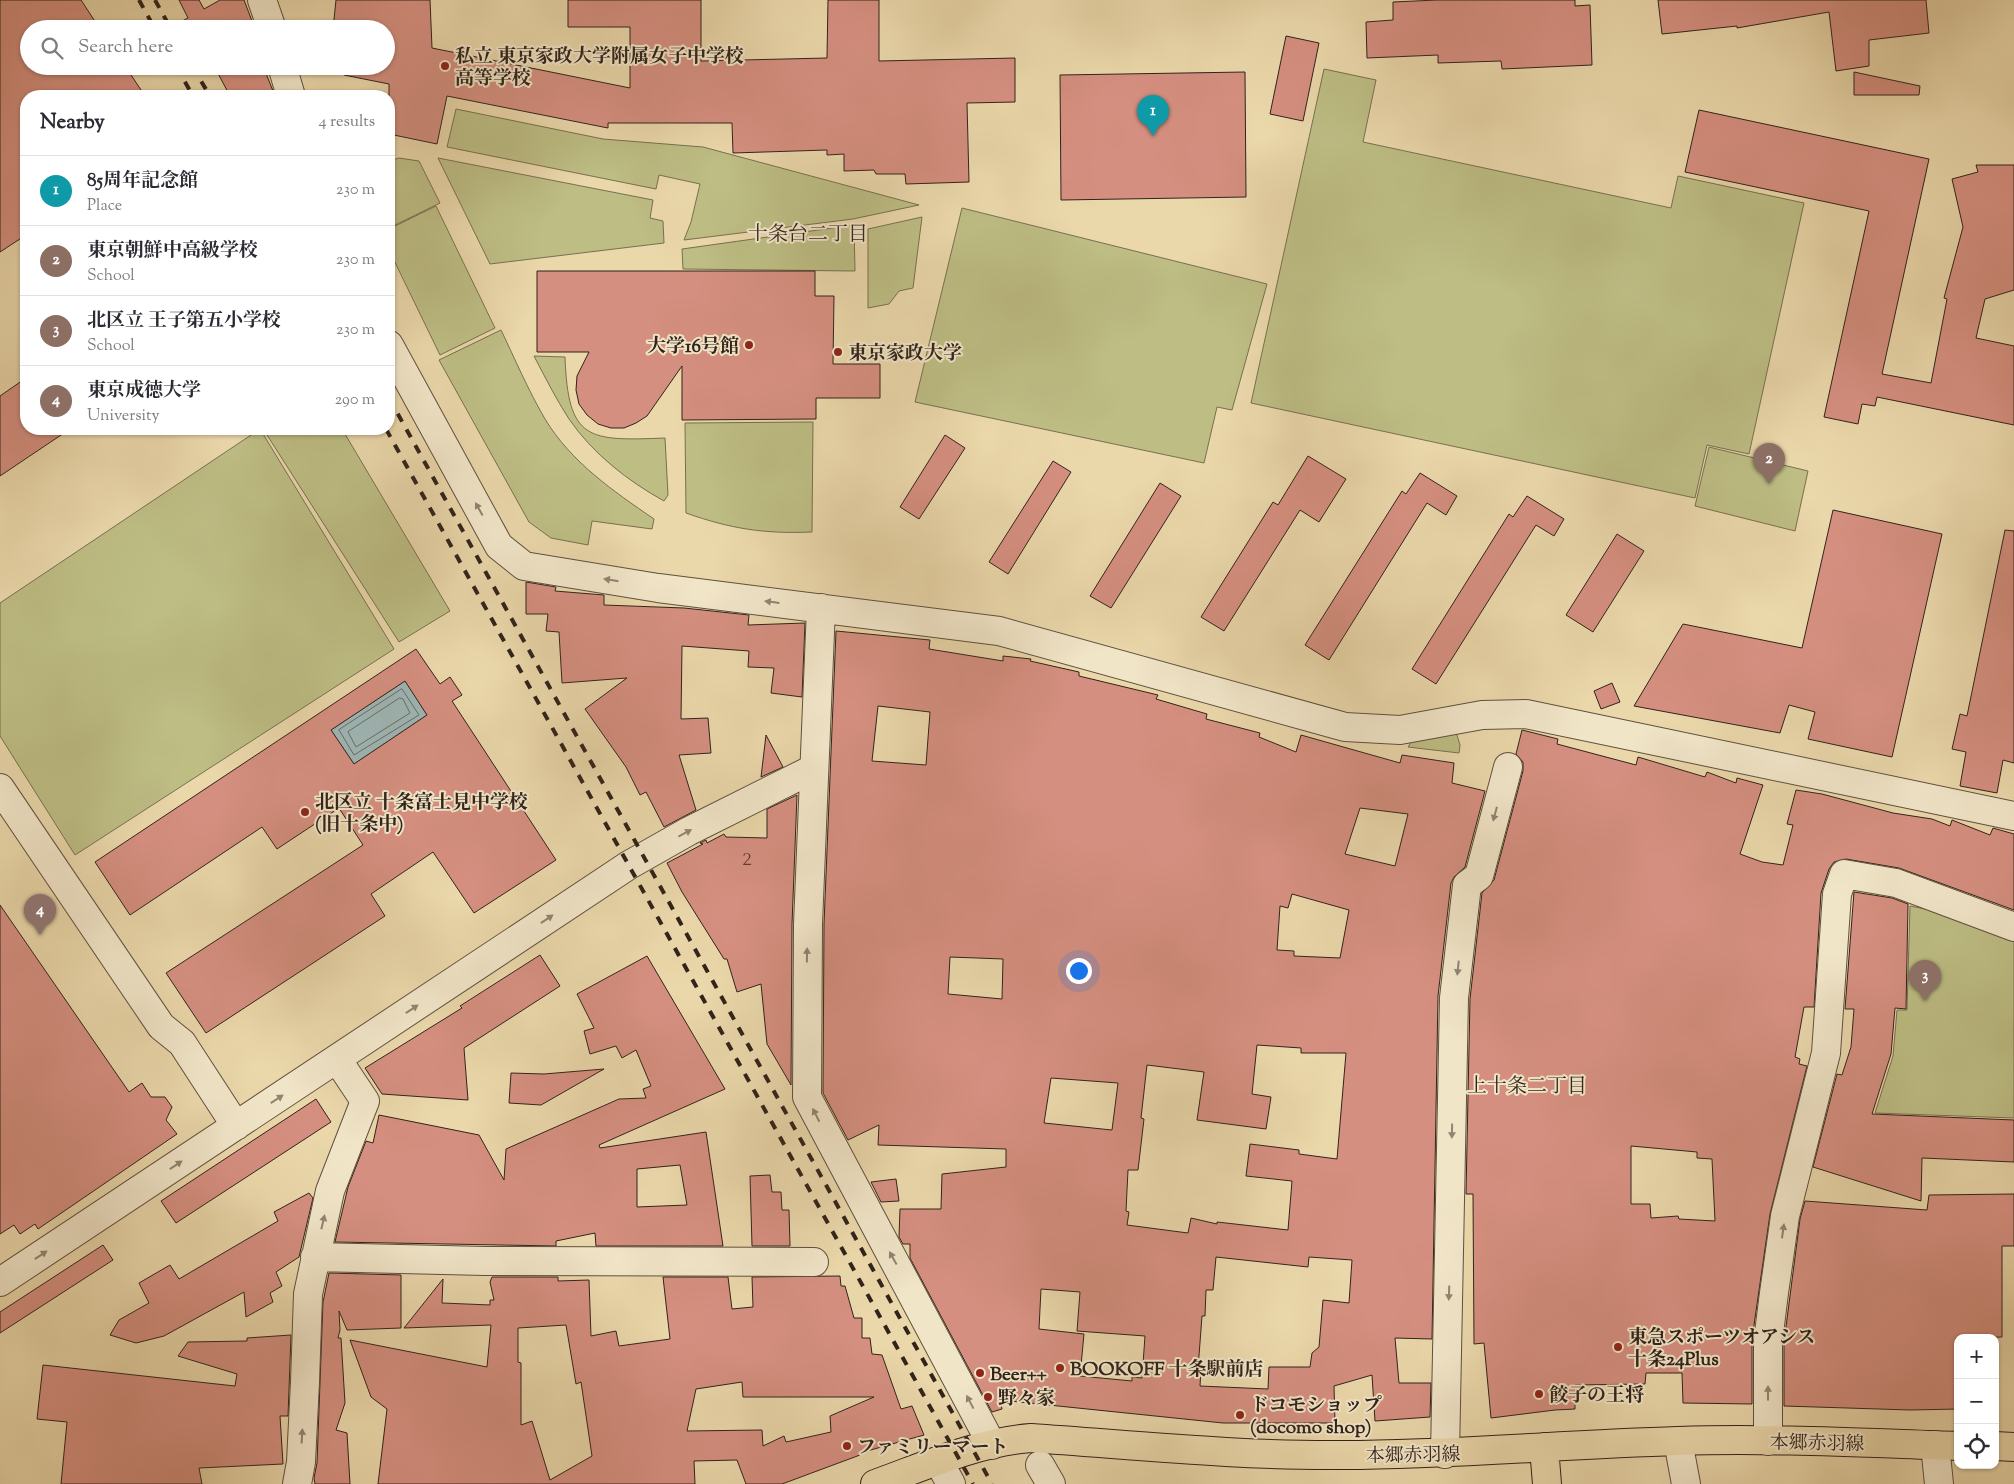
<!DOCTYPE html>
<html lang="en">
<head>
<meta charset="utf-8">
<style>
  body { margin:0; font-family:"Sorts Mill Goudy","Noto Serif JP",serif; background:#f7f7f7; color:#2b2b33 }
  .controls { position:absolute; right:15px; bottom:15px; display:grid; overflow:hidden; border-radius:10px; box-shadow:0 1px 4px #0004 }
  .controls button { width:45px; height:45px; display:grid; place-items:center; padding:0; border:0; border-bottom:1px solid #e1e1e2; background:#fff; color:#2b2b33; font:25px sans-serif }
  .you { position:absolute; left:1078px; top:970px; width:18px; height:18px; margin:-12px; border:4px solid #fff; border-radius:50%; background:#1a73e8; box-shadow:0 0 0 8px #1a73e833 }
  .badge { display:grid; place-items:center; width:32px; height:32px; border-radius:50%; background:#8f2418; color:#fff; font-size:16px; font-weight:700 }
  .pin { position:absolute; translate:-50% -41px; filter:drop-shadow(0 1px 2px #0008) }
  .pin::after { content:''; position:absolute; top:26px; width:18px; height:15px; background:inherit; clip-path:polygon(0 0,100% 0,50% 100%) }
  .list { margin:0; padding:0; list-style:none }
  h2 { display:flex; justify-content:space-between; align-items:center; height:65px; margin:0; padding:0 20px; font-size:21px }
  h2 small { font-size:16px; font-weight:400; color:#7c7c81 }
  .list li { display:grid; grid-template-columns:32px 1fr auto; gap:15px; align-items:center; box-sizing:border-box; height:70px; padding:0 20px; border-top:1px solid #e1e1e2 }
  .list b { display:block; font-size:19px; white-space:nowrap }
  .list p { margin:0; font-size:16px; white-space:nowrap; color:#7c7c81 }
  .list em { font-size:16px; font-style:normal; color:#7c7c81 }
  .icon { flex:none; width:28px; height:28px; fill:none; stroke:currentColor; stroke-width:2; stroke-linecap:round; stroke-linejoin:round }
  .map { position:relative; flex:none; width:2014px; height:1484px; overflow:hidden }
  .search { position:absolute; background:#fff; box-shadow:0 1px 4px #0004; left:20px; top:20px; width:375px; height:55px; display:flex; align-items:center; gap:12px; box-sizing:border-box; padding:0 18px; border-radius:28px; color:#7c7c81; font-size:19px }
  .panel { position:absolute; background:#fff; box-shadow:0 1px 4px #0004; left:20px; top:90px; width:375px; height:345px; border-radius:20px }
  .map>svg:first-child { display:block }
  .green { fill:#bdbd84; stroke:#777050 }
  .water { fill:#9eb6b5; stroke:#727b77 }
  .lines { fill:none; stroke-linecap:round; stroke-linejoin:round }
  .shore { stroke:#686c68; stroke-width:1 }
  .building { fill:#d58f80; stroke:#31231b; fill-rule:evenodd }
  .minor-casing { stroke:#5f503f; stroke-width:30 }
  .major-casing { stroke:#31231b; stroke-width:30 }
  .minor { stroke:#f1e5c8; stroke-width:28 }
  .major { stroke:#ead7aa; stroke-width:28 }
  .rail { stroke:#31231b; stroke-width:4; stroke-dasharray:9 9; stroke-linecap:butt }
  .oneway { fill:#918472 }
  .poi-dot { fill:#8f2418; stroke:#f1e5c8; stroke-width:2 }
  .labels { text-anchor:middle; stroke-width:4; stroke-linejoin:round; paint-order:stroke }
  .number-label { font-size:16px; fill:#5a3e34 }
  .poi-label { font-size:19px; font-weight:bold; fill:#31231b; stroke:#f1e5c8; text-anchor:start }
  .street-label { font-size:19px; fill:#31231b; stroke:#f1e5c8 }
  .neighbourhood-label { font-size:20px; fill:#31231b; stroke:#f1e5c8 }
</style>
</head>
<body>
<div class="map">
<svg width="2014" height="1484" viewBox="0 0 2014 1484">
  <rect width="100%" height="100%" fill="#ead7aa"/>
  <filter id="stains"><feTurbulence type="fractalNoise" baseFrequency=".004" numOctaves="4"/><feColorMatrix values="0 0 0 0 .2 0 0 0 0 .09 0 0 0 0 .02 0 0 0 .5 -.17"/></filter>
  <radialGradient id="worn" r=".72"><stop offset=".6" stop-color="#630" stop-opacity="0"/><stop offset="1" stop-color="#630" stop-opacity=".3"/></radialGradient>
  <path class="green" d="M1324,69L1376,80L1363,142L1671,208L1678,176L1804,203L1749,454L1707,445L1695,498L1251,403Z
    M456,109L603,139L703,147L919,205L853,219L684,240L691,222L700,184L659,175L656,189L447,147Z
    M399,158L419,161L440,203L389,228V161Z
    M438,158L653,200L650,218L663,221L664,243L490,264Z
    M436,206L495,328L440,355L389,250V229Z
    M962,208L1267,284L1232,410L1217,407L1204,463L915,402Z
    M922,217L913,288L899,291L889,304L868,308V229Z
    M854,225L855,271L683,269L682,249Z
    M501,330C515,359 528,390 545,419C571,462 613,491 654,519L652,529L592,521L588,545L551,538L529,522L439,360Z
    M534,356L565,357C568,441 588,441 665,438L668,495L664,501C628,481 593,454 569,419C556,399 545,377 534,356Z
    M813,422L812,532C765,534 731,529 686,513L685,423Z
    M260,429L394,649L75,855L0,736V603Z
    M277,429H342L450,611L399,642L267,435Z
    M1709,447L1808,471L1795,531L1695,506Z
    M1456,732L1460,745L1459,753L1408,747L1415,736Z
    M1910,906L1946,913L2014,940V1118L1875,1113L1893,1056L1897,1010H1907Z"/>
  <path class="water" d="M405,681L427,715L354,764L331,730Z"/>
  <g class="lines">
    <path class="shore" d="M402,689L419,715L354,755L339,730Z
      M400,698L403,699L410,713L356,747L348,732Z"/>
  </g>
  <path class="building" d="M0,0H81L100,29H29V66H125L145,96H26V235L0,252Z
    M179,0H199L204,9L220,0H244L255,29H167L188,18Z
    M336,0H430L432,48L630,88V27H568V0H701V61L827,58L828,0H879V61L1015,58V102L967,103L969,182L906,184L905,174H876L874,170L844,171V154L827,155V150L733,153L732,123H608V128L447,96L437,144L389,134V84L344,75L345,66H386V29H333Z
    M1437,0H1575V6L1590,5L1592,65L1502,69L1501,61L1438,63V55L1367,58L1366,22L1393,20V2Z
    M1658,0H1926L1929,33L1869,40V66L1836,71L1829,12L1737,28V26L1662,34Z
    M1286,36L1319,43L1303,121L1270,114Z
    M214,66H263L275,96H230Z
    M1245,72L1246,197L1061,200L1060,75Z
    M1854,72L1920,86L1919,95H1854Z
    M1699,110L1929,159L1882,374L1931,383L1947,299L1944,298L1963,227L1952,179L1978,172L1976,165H2014V290L1985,299L1976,338L2014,346V425L1877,397L1875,406L1862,404L1858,424L1824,417L1869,211L1685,172Z
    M537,271H815V296H834L833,364H880V398H816V419L682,420V366L647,416L636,423L624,428H611L598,424L587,415L579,404L576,390L577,376L589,352H537Z
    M26,378V429H70L0,476V396Z
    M945,435L965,448L919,519L900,507Z
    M1308,456L1346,479L1319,522L1300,510L1224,631L1201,617L1273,502L1278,505Z
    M1053,461L1071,472L1008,574L989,562Z
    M1420,473L1457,496L1446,515L1427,503L1329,660L1305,645L1402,491L1406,494Z
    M1160,483L1181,496L1111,608L1090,596Z
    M1527,496L1564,519L1554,536L1536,525L1436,684L1412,669L1509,514L1513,517Z
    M1833,510L1942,534L1892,757L1808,739L1815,712L1789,705L1780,733L1634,706L1683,624L1802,648Z
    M2005,530L2014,531V763L2003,760L1997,793L1960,786L1966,752L1952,749L1960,714L1967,716Z
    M1617,534L1644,551L1593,632L1566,615Z
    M526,582L556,587L555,591L604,595V605L684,608L749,615L748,625L805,623L802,697L771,693L774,668L748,667L749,651L682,646L681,719L708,718L711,753L679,755L696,810L664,827L646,792L640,795L626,767L585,709L627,678L562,683L559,632L546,631L548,614H526Z
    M836,631L930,640L929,649L1003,661V656L1031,659L1030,661L1079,672V676L1158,695L1156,699L1207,714L1206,719L1260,733L1259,737L1296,752L1301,735L1400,763L1402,755L1454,763L1452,783L1485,791L1465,867L1454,877L1451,883L1438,996L1432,1339L1395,1338L1399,1383H1431L1430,1417L1375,1421L1372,1375L1334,1386L1335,1423H1223L1000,1400L1002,1409L992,1412L910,1258V1244H903L899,1237L900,1209H941L942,1174L1006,1167V1149L878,1145L879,1125L848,1140L823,1093L824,924ZM878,706L930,712L926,765L872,761ZM1360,808L1408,814L1395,866L1345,854ZM1292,894L1349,910L1340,958L1294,956V951L1277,950L1280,906L1288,908ZM950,957L1003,959L1002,999L948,994ZM1257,1045L1301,1048V1053H1346L1337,1159L1299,1154V1150L1250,1144L1246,1176L1292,1181L1288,1230L1217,1222V1224L1191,1218L1188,1233L1127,1225L1129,1212L1126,1211L1128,1170H1138L1144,1119L1141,1118L1147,1065L1204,1072L1197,1120L1266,1129L1271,1097L1252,1094ZM1051,1078L1118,1083L1112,1130L1044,1123ZM1216,1257L1308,1267L1309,1257L1352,1260L1349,1303L1323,1300L1319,1347L1312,1353L1310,1367H1269L1268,1389L1200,1386L1201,1369H1198L1202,1316H1205L1206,1290H1213ZM1041,1289L1080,1292L1077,1331L1145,1336L1142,1378L1132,1377V1381L1080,1376L1084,1334L1039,1329Z
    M416,649L440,684L450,677L462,695L452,701L556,860L474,913L433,852L371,894L385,916L206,1033L166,973L363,845L339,808L277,849L262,827L130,915L95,862ZM405,681L427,715L354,764L331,730Z
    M1612,683L1620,702L1601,709L1594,691Z
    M1522,730L1558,739L1557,744L1636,765L1638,757L1705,777L1707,772L1736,783L1737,778L1763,785L1740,854L1762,862L1783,865L1793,825L1787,824L1796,790L1822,794L1893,813L1932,819L1950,826L1952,820L1990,835L1993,828L2014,834V910L1899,868L1846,859L1834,862L1829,869L1821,893L1814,1007H1804L1795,1057L1800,1059L1799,1064L1807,1066L1770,1214L1752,1339V1404L1683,1403L1682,1373H1646L1645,1384L1575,1385V1409L1555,1410L1491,1418L1484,1343L1474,1344L1473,1194H1466L1470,999L1482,893L1494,880L1523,771V762L1516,754ZM1631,1146L1697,1152V1158L1712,1159L1715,1221L1679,1219L1678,1216L1651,1218L1650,1204H1631Z
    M766,735L783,767L761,777Z
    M797,795L792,924L791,1085L767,1044L761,984L737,992L727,959H724L682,892L667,863L703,844L700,843L706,840L707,843L724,834L726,837L767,838V809Z
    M1854,892L1892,898L1908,904L1906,1009L1895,1008L1891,1054L1872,1114L2014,1120V1162L1922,1158L1921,1201L1813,1167L1837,1074L1842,1075L1851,1047L1854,1009H1845Z
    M0,905L129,1092L142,1083L151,1097H165L172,1107L166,1120L177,1134L38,1229L35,1224L20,1234L14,1225L0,1234Z
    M540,955L560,986L464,1048L468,1100L382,1094L365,1068L462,1008L460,1006Z
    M647,956L725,1089L599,1145L600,1148L706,1132L723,1246H596L595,1233L556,1241V1246L335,1242L348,1187L366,1141L373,1143L379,1115L479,1135L504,1180L506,1149L619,1099L646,1098L643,1089L651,1086L636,1050L622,1058L616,1046L590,1054L584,1031L594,1028L577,994ZM680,1165L687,1205L637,1207V1169Z
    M604,1069L541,1105L509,1103L511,1073L544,1074Z
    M316,1099L331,1122L176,1223L161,1201Z
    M770,1175L772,1192H781L782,1210H789L790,1246H752L750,1176Z
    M896,1179L899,1201L881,1202L871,1182Z
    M309,1193L313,1198L299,1257L276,1272L282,1286L270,1293L273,1302L246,1317L244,1292L164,1336L136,1343L110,1335L119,1320L149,1303L139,1283L170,1265L179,1279L278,1221L274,1212Z
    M2014,1194V1246H2002V1337L1956,1338L1958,1409L1910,1410L1784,1406V1342L1800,1219L1805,1201L1927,1210L1929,1195Z
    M103,1245L113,1260L0,1333V1312Z
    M329,1273L401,1275V1328L347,1330L339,1311L340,1330L338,1338H341L345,1403L336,1430L347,1433L350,1484H315L314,1478L317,1463L323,1302Z
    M840,1276L841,1286H845L854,1318H862V1338H870L872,1354L882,1355L901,1409L912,1406L924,1435L860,1453V1455L782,1484H746L737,1460L694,1461L695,1484H378L387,1409L371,1397L350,1340L487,1367L491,1325L404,1328L443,1279L442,1303L490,1305V1300H494L490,1282L492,1277H558V1281L589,1280L591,1336L616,1331L619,1346L670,1339L663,1277H728L732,1309L753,1307L752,1277ZM566,1325L576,1384L581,1382L592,1456L550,1480L532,1421L521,1425V1363L518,1362V1328ZM742,1382L743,1397H874L830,1416L831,1432L786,1442L784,1436L763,1446L762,1430L687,1431L696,1389Z
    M291,1335L288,1416H280L283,1464L199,1468L202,1484H61L67,1422L37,1419L43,1365L235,1386L237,1374L178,1356L188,1342L247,1341V1338Z"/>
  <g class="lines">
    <g class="minor-casing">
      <path id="minor" d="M262,0L272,29
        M282,66L291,96
        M389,345L499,546L524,566L658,588L999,631L1345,727L1400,730L1482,715L1526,714L2014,816
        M821,608L808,924L807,1097L992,1445
        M0,788L161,1026L182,1043L236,1126
        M315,1257L485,1261L814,1262
        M0,1282L629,865L689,831L813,769
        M1678,1441L1686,1484
        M1768,1441V1341L1774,1293L1785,1216L1826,1053L1837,894L1844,874L1896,883L2014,927
        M1935,1445L1939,1484
        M1445,1454L1454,998L1467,885L1479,876L1508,767
        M939,1462L951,1484
        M1040,1465L1051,1484
        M297,1484L301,1462L305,1382L308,1294L330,1191L365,1101L337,1059"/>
    </g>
    <g class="major-casing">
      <path id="major" d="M1995,1446L2014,1447
        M1544,1447L1547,1484
        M875,1484C925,1466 978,1442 1031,1438C1135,1445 1239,1456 1343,1455C1455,1455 1566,1444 1678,1441C1771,1438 1865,1443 1958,1446"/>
    </g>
    <use href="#minor" class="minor"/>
    <use href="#major" class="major"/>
    <path class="rail" d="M139,0L155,29
      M155,0L171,29
      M176,66L193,96
      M192,66L210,96
      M389,398L992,1484
      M386,429L973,1484"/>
  </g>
  <defs><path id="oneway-solid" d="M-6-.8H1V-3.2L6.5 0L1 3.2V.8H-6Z" transform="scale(1.25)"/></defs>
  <g class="oneway">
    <use href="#oneway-solid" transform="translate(479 509) rotate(-119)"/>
    <use href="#oneway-solid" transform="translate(611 580) rotate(-171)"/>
    <use href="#oneway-solid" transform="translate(772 602) rotate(-173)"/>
    <use href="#oneway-solid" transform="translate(1495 814) rotate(105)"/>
    <use href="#oneway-solid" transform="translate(685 833) rotate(-28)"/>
    <use href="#oneway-solid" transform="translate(547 919) rotate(-34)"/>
    <use href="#oneway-solid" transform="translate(807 955) rotate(-89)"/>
    <use href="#oneway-solid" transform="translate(1458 968) rotate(96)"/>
    <use href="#oneway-solid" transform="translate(412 1009) rotate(-34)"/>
    <use href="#oneway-solid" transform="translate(277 1099) rotate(-33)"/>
    <use href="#oneway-solid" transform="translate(816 1115) rotate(-117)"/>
    <use href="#oneway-solid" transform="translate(1452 1131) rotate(91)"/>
    <use href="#oneway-solid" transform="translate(176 1165) rotate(-34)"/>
    <use href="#oneway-solid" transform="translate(323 1222) rotate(-77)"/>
    <use href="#oneway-solid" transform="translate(1783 1231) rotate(-82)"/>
    <use href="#oneway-solid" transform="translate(41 1255) rotate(-34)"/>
    <use href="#oneway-solid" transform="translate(893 1258) rotate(-119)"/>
    <use href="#oneway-solid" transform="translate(1449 1293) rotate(92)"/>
    <use href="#oneway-solid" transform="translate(1768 1393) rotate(-90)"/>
    <use href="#oneway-solid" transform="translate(970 1402) rotate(-118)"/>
    <use href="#oneway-solid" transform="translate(302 1436) rotate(-87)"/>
  </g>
  <g class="poi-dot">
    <circle cx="445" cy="66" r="5"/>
    <circle cx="749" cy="345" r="5"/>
    <circle cx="838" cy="352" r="5"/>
    <circle cx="305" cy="812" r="5"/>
    <circle cx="1618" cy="1347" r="5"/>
    <circle cx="1060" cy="1368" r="5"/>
    <circle cx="980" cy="1373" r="5"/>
    <circle cx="1539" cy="1394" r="5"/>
    <circle cx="988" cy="1397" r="5"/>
    <circle cx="1240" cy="1415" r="5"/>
    <circle cx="847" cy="1446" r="5"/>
  </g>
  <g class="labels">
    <g class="number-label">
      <text x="747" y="865">２</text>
    </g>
    <g class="poi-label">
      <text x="455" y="62">私立 東京家政大学附属女子中学校<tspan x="455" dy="22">高等学校</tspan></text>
      <text x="739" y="352" text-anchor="end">大学16号館</text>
      <text x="848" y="359">東京家政大学</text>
      <text x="315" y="808">北区立 十条富士見中学校<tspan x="315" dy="22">(旧十条中)</tspan></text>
      <text x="1628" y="1343">東急スポーツオアシス<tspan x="1628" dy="22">十条24Plus</tspan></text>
      <text x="1070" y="1375">BOOKOFF 十条駅前店</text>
      <text x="990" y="1380">Beer++</text>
      <text x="1549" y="1401">餃子の王将</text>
      <text x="998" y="1404">野々家</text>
      <text x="1250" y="1411">ドコモショップ<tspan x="1250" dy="22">(docomo shop)</tspan></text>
      <text x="857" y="1453">ファミリーマート</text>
    </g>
    <g class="street-label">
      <text transform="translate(1817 1442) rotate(1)" y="7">本郷赤羽線</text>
      <text transform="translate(1413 1454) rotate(-1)" y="7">本郷赤羽線</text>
    </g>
    <g class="neighbourhood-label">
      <text x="808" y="240">十条台二丁目</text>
      <text x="1527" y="1092">上十条二丁目</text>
    </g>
  </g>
  <rect width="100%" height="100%" filter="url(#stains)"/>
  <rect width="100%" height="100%" fill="url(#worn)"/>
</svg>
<div class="controls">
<button>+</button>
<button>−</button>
<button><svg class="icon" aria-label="locate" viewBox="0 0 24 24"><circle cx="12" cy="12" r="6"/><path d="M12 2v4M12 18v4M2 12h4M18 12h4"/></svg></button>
</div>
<div class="you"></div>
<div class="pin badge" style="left:1153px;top:136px;background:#0f9aa8">1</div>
<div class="pin badge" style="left:1769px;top:484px;background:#8d6e63">2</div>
<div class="pin badge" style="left:1925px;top:1001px;background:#8d6e63">3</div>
<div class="pin badge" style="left:40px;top:935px;background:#8d6e63">4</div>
<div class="search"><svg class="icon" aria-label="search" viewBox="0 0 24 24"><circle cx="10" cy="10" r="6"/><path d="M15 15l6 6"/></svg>Search here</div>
<section class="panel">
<h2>Nearby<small>4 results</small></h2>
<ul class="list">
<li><span class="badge" style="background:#0f9aa8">1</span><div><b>85周年記念館</b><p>Place</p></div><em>230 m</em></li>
<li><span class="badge" style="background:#8d6e63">2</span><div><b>東京朝鮮中高級学校</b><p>School</p></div><em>230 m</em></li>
<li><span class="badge" style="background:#8d6e63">3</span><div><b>北区立 王子第五小学校</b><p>School</p></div><em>230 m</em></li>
<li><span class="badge" style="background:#8d6e63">4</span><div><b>東京成徳大学</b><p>University</p></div><em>290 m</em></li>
</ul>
</section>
</div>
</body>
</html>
